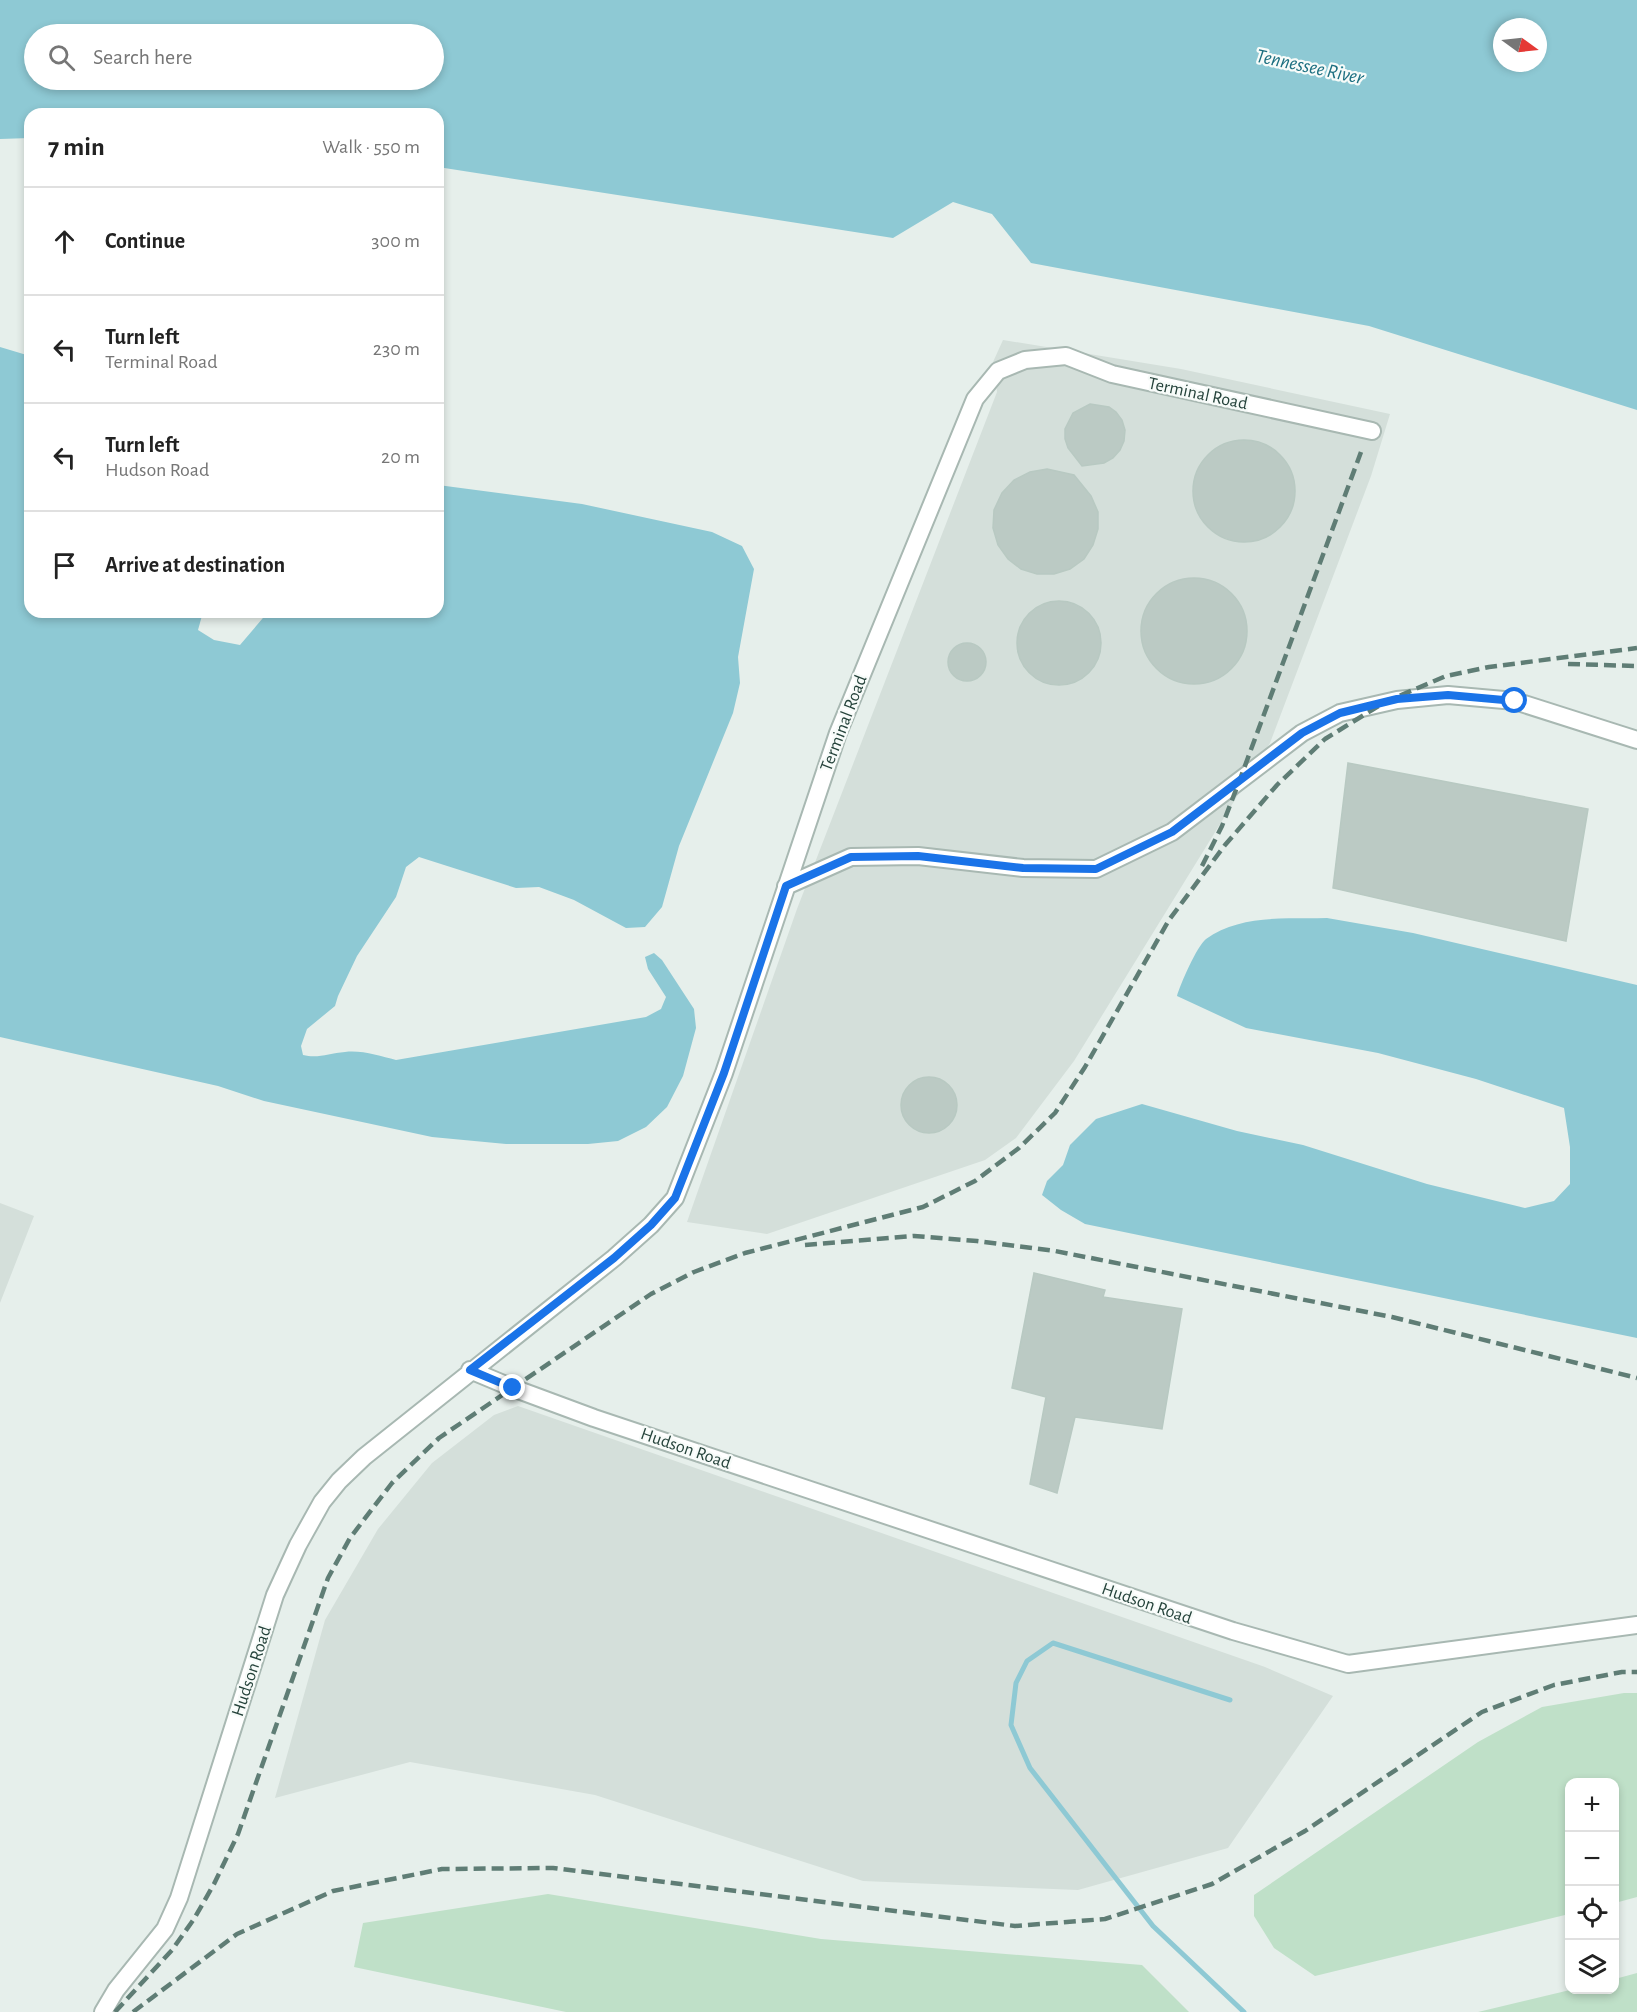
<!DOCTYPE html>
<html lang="en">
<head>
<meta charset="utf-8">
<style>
  body { margin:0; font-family:"Alegreya Sans",sans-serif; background:#f2f2f2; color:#222 }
  .controls { position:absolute; right:18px; bottom:18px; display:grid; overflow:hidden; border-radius:12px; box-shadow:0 3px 9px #0003 }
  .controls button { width:54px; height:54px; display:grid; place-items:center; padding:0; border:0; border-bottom:2px solid #e0e0e0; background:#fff; color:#222; font:30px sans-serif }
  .compass { position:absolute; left:1493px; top:18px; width:54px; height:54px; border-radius:50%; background:#fff; box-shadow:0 3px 9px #0003; rotate:105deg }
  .stop { position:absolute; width:18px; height:18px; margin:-14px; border:4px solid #1a73e8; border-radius:50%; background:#fff }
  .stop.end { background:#1a73e8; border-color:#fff; box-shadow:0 2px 6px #0008 }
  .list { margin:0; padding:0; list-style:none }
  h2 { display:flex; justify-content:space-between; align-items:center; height:78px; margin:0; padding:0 24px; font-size:26px }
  h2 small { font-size:20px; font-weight:400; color:#767676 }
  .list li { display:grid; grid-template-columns:39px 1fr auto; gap:18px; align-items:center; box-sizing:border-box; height:108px; padding:0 24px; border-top:2px solid #e0e0e0 }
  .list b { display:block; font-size:22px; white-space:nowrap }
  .list p { margin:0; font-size:20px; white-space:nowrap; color:#767676 }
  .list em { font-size:20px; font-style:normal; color:#767676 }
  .icon { flex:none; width:33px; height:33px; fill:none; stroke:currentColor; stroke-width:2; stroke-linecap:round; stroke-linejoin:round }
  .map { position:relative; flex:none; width:1637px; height:2012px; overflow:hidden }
  .search { position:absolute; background:#fff; box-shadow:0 3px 9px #0003; left:24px; top:24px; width:420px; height:66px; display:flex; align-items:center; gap:15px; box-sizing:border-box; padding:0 21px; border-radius:33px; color:#767676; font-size:22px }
  .panel { position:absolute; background:#fff; box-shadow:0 3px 9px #0003; left:24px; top:108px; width:420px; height:510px; border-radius:18px }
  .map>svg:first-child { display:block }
  .built { fill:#d4dfda }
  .green { fill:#bfe0c8 }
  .water { fill:#8ec9d4; fill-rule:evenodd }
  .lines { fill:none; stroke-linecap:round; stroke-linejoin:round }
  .stream { stroke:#8ec9d4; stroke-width:5 }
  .building { fill:#bbcac4; stroke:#b8c9c2; stroke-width:1.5 }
  .minor-casing { stroke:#a8b8b2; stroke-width:20 }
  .minor { stroke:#fff; stroke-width:16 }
  .rail { stroke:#5f7d75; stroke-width:4.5; stroke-dasharray:12 6; stroke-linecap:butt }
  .route { stroke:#1a73e8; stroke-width:8 }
  .labels { text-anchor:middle; stroke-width:4.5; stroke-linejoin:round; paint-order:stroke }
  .street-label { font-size:18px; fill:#24423a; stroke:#f7fbf9 }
  .water-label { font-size:20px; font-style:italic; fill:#1c6f80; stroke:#f7fbf9 }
</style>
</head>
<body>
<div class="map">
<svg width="1637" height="2012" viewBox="0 0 1637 2012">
  <rect width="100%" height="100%" fill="#e6efeb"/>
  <path class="built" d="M1003,340L1181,369L1390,414L1371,476L1270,743L1074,1061L1016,1138L985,1160L767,1234L687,1222L797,909L997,392L993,362Z
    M0,1203L34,1216L0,1303Z
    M518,1406L1265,1667L1333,1696L1228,1848L1078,1890L863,1881L595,1795L410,1762L275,1798L325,1620L378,1529L432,1463L494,1415Z"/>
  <path class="green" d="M1624,1693H1637V1897L1615,1903L1614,1782H1570L1569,1914L1315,1976L1274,1948L1254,1916V1895L1478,1742L1542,1707Z
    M548,1894L821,1939L1142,1965L1189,2012H566L354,1967L363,1923Z
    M1637,1973V2012H1478L1570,1990H1614L1615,1979Z"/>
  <path class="water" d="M0,0H1637V410L1369,326L1031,263L992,214L953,202L893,238L438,167V114H30V138L0,139ZM1502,27H1538V63H1502ZM34,34H434V80H34Z
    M0,347L30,356V612H203L198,630L214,640L240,645L268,612H438V485L582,504L712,532L742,546L754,569L738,657L740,683L733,713L679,846L662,907L645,927L626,928L574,900L539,887L516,888L419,857L406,867L396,897L357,956L338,996L335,1006L307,1029L301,1046L303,1055C318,1059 329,1053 345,1052C362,1050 380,1056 396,1060L646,1017L661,1009L666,997L648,969L645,957L654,953L662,960L694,1009L696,1028L683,1076L667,1107L646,1127L618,1141L588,1144H506L432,1137L264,1101L218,1086L0,1037Z
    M1327,918L1413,933L1637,985V1338L1085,1224L1061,1210L1042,1195L1047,1181L1063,1165L1070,1145L1096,1119L1142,1104L1237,1131L1303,1145L1427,1184L1525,1208L1554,1201L1570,1184V1147L1564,1108L1476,1079L1378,1053L1246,1028L1177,996C1180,985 1197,946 1206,939C1240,914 1288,919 1327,918Z"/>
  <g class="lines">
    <path class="stream" d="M1230,1700L1053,1643L1027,1661L1016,1683L1011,1725L1030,1768L1153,1926L1244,2012"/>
  </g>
  <path class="building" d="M1090,404L1109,407L1116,412L1122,420L1125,430L1124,441L1120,450L1113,458L1104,463L1082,466L1068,448L1065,439V429L1073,413Z
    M1193 491a51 51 0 1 1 102 0a51 51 0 1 1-102 0Z
    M1047,469L1074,475L1091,496L1098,512V529L1093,545L1084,559L1070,569L1054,574H1037L1021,569L1008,559L998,545L993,528L994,510L1002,493L1014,480L1030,472Z
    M1141 631a53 53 0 1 1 106 0a53 53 0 1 1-106 0Z
    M1017 643a42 42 0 1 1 84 0a42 42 0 1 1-84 0Z
    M948 662a19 19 0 1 1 38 0a19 19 0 1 1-38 0Z
    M1348,763L1588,809L1566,941L1333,888Z
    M901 1105a28 28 0 1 1 56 0a28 28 0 1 1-56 0Z
    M1034,1273L1105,1290L1103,1297L1182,1309L1162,1429L1075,1417L1057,1493L1030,1484L1046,1397L1012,1388Z"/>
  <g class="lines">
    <g class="minor-casing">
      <path id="minor" d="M786,886L851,857L918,856L1023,868L1096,869L1172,832L1302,733L1340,713L1397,700L1448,695L1515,701L1637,740
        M470,1370L513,1388L594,1418L1233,1631L1348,1664L1637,1625
        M103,2012L116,1990L165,1929L179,1898L275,1595L298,1545L322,1502L339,1481L364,1457L614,1258L651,1225L675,1198L724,1073L838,733L975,399L998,371L1025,360L1066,356L1112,374L1372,431"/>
    </g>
    <use href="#minor" class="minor"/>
    <path class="rail" d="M1568,664L1637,666
      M1202,866L1222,826L1239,782L1361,452
      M805,1245L914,1236L977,1241L1055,1251L1392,1317L1637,1378
      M115,2012L172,1950L194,1919L214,1884L238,1834L328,1578L350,1538L392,1483L439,1438L651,1294L694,1272L745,1253L923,1207L975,1181L1019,1148L1055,1113L1085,1067L1169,920L1225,845L1277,785L1325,739L1385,702L1446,676L1489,667L1637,648
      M133,2012L237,1934L333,1891L442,1869L553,1868L1015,1926L1105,1919L1212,1884L1305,1831L1482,1712L1554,1685L1622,1672H1637"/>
  </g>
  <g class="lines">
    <path class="route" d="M513,1388L470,1370L614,1258L651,1225L675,1198L724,1073L786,886L851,857L918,856L1023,868L1096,869L1172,832L1302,733L1340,713L1397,699L1448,695L1515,701"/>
  </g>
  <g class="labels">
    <g class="street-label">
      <text transform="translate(1198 393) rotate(12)" y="6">Terminal Road</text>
      <text transform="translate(843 723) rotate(-69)" y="6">Terminal Road</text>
      <text transform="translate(686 1448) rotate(19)" y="6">Hudson Road</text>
      <text transform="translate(1147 1603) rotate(19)" y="6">Hudson Road</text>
      <text transform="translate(251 1671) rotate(-72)" y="6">Hudson Road</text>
    </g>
    <g class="water-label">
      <text transform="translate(1310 66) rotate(12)" y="7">Tennessee River</text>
    </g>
  </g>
</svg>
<div class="controls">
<button>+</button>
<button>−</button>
<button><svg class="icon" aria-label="locate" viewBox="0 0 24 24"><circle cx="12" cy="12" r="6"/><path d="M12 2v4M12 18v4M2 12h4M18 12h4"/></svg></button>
<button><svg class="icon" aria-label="layers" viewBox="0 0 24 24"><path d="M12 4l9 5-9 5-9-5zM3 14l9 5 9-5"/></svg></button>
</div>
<svg class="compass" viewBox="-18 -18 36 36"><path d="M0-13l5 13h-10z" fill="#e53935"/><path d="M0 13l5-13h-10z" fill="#767676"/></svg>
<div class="stop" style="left:1515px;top:701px"></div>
<div class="stop end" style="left:513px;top:1388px"></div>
<div class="search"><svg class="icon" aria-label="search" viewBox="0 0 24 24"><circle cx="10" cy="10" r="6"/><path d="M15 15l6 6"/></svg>Search here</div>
<section class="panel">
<h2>7 min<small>Walk · 550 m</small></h2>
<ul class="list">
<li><svg class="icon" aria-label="ahead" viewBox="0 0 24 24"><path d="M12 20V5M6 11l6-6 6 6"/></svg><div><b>Continue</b></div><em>300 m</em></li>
<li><svg class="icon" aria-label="left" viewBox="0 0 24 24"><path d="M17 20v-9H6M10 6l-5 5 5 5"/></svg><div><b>Turn left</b><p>Terminal Road</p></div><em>230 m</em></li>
<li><svg class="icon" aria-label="left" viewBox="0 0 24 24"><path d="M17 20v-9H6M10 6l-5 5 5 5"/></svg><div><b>Turn left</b><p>Hudson Road</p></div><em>20 m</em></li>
<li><svg class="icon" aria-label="arrive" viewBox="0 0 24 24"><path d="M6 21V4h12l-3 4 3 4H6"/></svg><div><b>Arrive at destination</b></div></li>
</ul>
</section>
</div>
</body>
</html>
